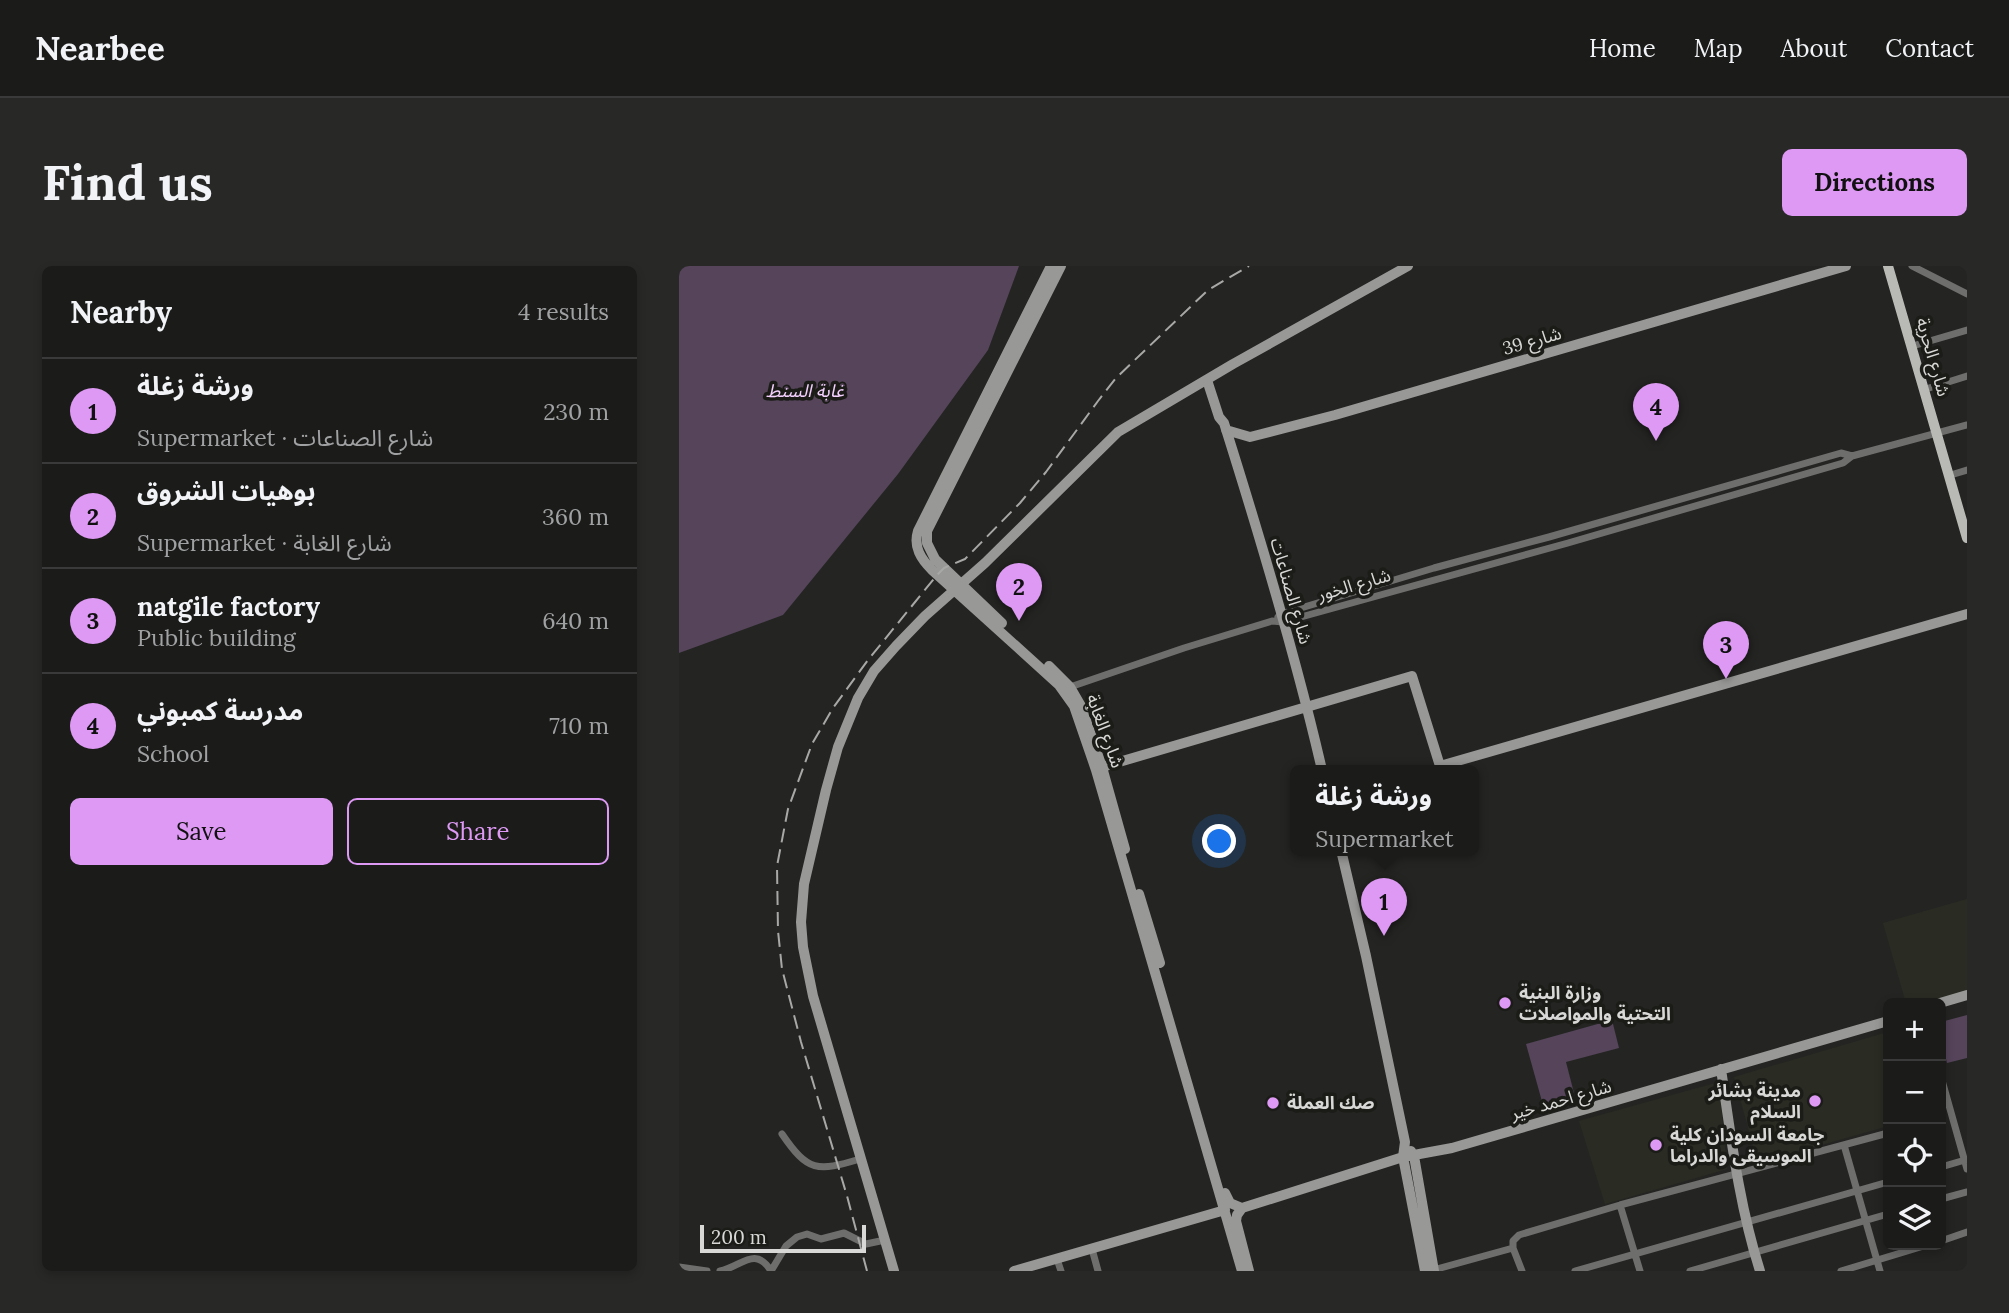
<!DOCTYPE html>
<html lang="en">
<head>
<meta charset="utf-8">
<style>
  body { margin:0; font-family:Lora,"Noto Sans Arabic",serif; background:#282927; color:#f1f3f6 }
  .controls { position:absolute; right:21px; bottom:21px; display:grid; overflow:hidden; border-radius:10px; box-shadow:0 4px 10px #0003 }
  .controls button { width:63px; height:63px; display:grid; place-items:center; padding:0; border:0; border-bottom:2px solid #393a39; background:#1b1c1a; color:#f1f3f6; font:35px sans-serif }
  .scale { position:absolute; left:21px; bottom:18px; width:166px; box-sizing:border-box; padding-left:7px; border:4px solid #d8d8d6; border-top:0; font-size:19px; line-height:24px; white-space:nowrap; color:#d8d8d6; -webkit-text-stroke:5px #1b1c18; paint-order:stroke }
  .you { position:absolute; left:541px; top:576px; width:24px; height:24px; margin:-18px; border:5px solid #fff; border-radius:50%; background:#1a73e8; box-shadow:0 0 0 10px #1a73e833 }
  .badge { display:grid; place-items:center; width:46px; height:46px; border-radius:50%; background:#dd99f3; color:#111; font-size:23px; font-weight:700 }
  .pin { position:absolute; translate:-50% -58px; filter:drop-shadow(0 2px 4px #0008) }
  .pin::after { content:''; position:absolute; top:37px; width:24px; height:21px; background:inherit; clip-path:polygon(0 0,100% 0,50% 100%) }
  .popup { position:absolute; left:611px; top:499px; width:189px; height:91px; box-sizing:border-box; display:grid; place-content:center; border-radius:10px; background:#1b1c1a; filter:drop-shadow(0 2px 5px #0005); font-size:23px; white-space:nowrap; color:#a0a1a2 }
  .popup b { font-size:26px; color:#f1f3f6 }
  .popup::after { content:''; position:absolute; left:50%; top:100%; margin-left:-14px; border:14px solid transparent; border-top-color:#1b1c1a }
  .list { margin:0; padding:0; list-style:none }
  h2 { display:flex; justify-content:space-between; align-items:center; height:91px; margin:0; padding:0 28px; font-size:30px }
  h2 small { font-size:23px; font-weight:400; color:#a0a1a2 }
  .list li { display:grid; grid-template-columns:46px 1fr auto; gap:21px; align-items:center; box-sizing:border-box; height:105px; padding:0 28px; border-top:2px solid #393a39 }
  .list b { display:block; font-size:26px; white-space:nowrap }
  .list p { margin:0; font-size:23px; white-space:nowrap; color:#a0a1a2 }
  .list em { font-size:23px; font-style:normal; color:#a0a1a2 }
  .actions { display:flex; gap:14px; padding:21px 28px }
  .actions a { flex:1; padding:16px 0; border:2px solid #dd99f3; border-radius:10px; text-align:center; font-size:24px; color:#dd99f3 }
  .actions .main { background:#dd99f3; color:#111 }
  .icon { flex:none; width:38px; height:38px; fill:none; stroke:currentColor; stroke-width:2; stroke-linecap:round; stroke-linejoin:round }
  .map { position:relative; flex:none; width:1288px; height:1005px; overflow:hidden; border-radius:10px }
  header { display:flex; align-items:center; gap:42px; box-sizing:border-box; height:98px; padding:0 35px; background:#1b1c1a; border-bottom:2px solid #393a39 }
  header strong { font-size:33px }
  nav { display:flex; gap:38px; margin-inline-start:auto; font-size:24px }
  .intro { display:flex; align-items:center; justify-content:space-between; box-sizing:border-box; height:168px; padding:0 42px }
  h1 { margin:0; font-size:49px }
  .button { padding:18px 32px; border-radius:10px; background:#dd99f3; color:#111; font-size:24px; font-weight:700 }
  main { display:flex; gap:42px; padding:0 42px }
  aside { flex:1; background:#1b1c1a; border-radius:10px; box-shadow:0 4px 10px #0003 }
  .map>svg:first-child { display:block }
  .built { fill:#2a2c23 }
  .green { fill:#55445a }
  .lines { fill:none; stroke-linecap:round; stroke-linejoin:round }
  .street { stroke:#6e6f6d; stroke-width:7 }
  .secondary { stroke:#989996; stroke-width:10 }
  .primary { stroke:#b9bab6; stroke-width:10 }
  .rail { stroke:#a8a9a6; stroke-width:2; stroke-dasharray:14 7; stroke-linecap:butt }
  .poi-dot { fill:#dd99f3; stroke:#1b1c18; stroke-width:2.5 }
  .labels { text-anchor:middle; stroke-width:7; stroke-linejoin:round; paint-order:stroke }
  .street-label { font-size:18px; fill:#d8d8d6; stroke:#1b1c18 }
  .park-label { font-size:18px; font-style:italic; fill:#f4d1ff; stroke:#1b1c18 }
  .poi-label { font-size:18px; font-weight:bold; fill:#d8d8d6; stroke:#1b1c18; text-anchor:start }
</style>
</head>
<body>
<header>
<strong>Nearbee</strong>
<nav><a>Home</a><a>Map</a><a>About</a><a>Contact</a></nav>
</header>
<div class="intro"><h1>Find us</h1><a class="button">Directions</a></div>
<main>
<aside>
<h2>Nearby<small>4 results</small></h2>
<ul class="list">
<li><span class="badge">1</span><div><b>ورشة زغلة</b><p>Supermarket · شارع الصناعات</p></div><em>230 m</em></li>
<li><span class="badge">2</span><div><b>بوهيات الشروق</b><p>Supermarket · شارع الغابة</p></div><em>360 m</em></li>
<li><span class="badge">3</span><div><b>natgile factory</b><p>Public building</p></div><em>640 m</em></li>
<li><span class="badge">4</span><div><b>مدرسة كمبوني</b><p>School</p></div><em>710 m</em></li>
</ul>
<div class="actions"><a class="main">Save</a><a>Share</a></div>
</aside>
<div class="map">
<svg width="1288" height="1005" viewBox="0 0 1288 1005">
  <rect width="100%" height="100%" fill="#242522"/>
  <path class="built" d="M1288,633V726L1249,737H1227L1204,657Z
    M1209,766V860L1079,897L1055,811Z
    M1040,816L1048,903L926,938L900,855Z"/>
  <path class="green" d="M0,0H340L309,84L219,208L104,349L0,387Z
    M1288,749V792L1268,797L1262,773V756Z
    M933,754L940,782L887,796L896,831L864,839L847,778Z"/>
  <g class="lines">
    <path class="street" d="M1233,0L1288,28
      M1237,79L1288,64
      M1250,122L1288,110
      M1275,208L1288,204
      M599,351L602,348L755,302L870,271L1162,187L1173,190
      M391,421L505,382L593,355L604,356L889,277L1164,197L1173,190L1288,159
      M1262,811L1288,903
      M103,868C129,906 138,906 181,893
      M1165,879L1201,1005
      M1262,901L1286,894
      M1262,933L1288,926
      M941,939L961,1005
      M1262,975L1288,966
      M834,982L843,1005
      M413,983L419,1005
      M378,993L382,1005
      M0,1001L28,1005
      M754,1004L834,982V975L840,969L941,939L1209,867
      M41,1005C62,1001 76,979 92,1005
      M92,1005L107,980L118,971L128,968L142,973L165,967L187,978L206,974
      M896,1005L1209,916
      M1011,1005L1209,948
      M1162,1005L1248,979"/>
    <path class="secondary" d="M372,0L239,265C234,281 242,293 253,304L380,419L395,440L417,504L563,1005
      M528,114L540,151L545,157C581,271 616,387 643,504
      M547,164L571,171L656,149L1167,0
      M323,357L256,293L248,277V265L382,0
      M370,400L391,421L402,440L423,501L446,583
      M423,501L733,410L761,500L1288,348
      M662,584L687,690L726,876L724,891L746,1005
      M460,628L481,697
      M1261,737L1288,729
      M1042,803C1052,871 1060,939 1081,1005
      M732,885L735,890L755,1005
      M546,927L551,937L563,942
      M563,942L724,891L773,882L1209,755
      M563,942L558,949L557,955L570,1005
      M215,1005L134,730L124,681L122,656L125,618L147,524L159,481L179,432L195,405L217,380L246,350L306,297L439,166L554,98L729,0
      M335,1005L546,944"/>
    <path class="primary" d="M1209,0L1288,272"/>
    <path class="rail" d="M188,1005L168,930L122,776L103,703L99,665L98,600L109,543L133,478L154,442L189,394L258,309L265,302L286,293L341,237L367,206L419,135L437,112L529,24L570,0"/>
  </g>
  <g class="poi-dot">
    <circle cx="826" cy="737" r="7"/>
    <circle cx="1136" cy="835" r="7"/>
    <circle cx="594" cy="837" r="7"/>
    <circle cx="977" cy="879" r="7"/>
  </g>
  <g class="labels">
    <g class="street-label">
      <text transform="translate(853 75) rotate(-16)" y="6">شارع 39</text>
      <text transform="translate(1254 91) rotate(74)" y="6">شارع الحرية</text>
      <text transform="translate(675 319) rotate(-16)" y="6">شارع الخور</text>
      <text transform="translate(612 325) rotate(74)" y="6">شارع الصناعات</text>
      <text transform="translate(426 465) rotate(70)" y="6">شارع الغابة</text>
      <text transform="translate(882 834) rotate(-16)" y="6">شارع احمد خير</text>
    </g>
    <g class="park-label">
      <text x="126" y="131">غابة السنط</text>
    </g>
    <g class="poi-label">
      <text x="840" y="733">وزارة البنية<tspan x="840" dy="21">التحتية والمواصلات</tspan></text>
      <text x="1122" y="831" text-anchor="end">مدينة بشائر<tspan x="1122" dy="21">السلام</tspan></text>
      <text x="608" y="843">صك العملة</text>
      <text x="991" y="875">جامعة السودان كلية<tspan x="991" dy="21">الموسيقى والدراما</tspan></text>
    </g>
  </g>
</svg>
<div class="controls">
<button>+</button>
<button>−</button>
<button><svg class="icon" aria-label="locate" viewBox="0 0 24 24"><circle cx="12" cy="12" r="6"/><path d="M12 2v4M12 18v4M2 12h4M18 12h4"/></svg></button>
<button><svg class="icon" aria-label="layers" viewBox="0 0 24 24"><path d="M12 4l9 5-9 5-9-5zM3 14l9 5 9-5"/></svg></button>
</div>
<div class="scale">200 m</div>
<div class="you"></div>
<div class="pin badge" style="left:705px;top:670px">1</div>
<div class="popup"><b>ورشة زغلة</b>Supermarket</div>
<div class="pin badge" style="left:340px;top:355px">2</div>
<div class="pin badge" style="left:1047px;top:413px">3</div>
<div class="pin badge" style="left:977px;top:175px">4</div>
</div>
</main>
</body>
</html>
